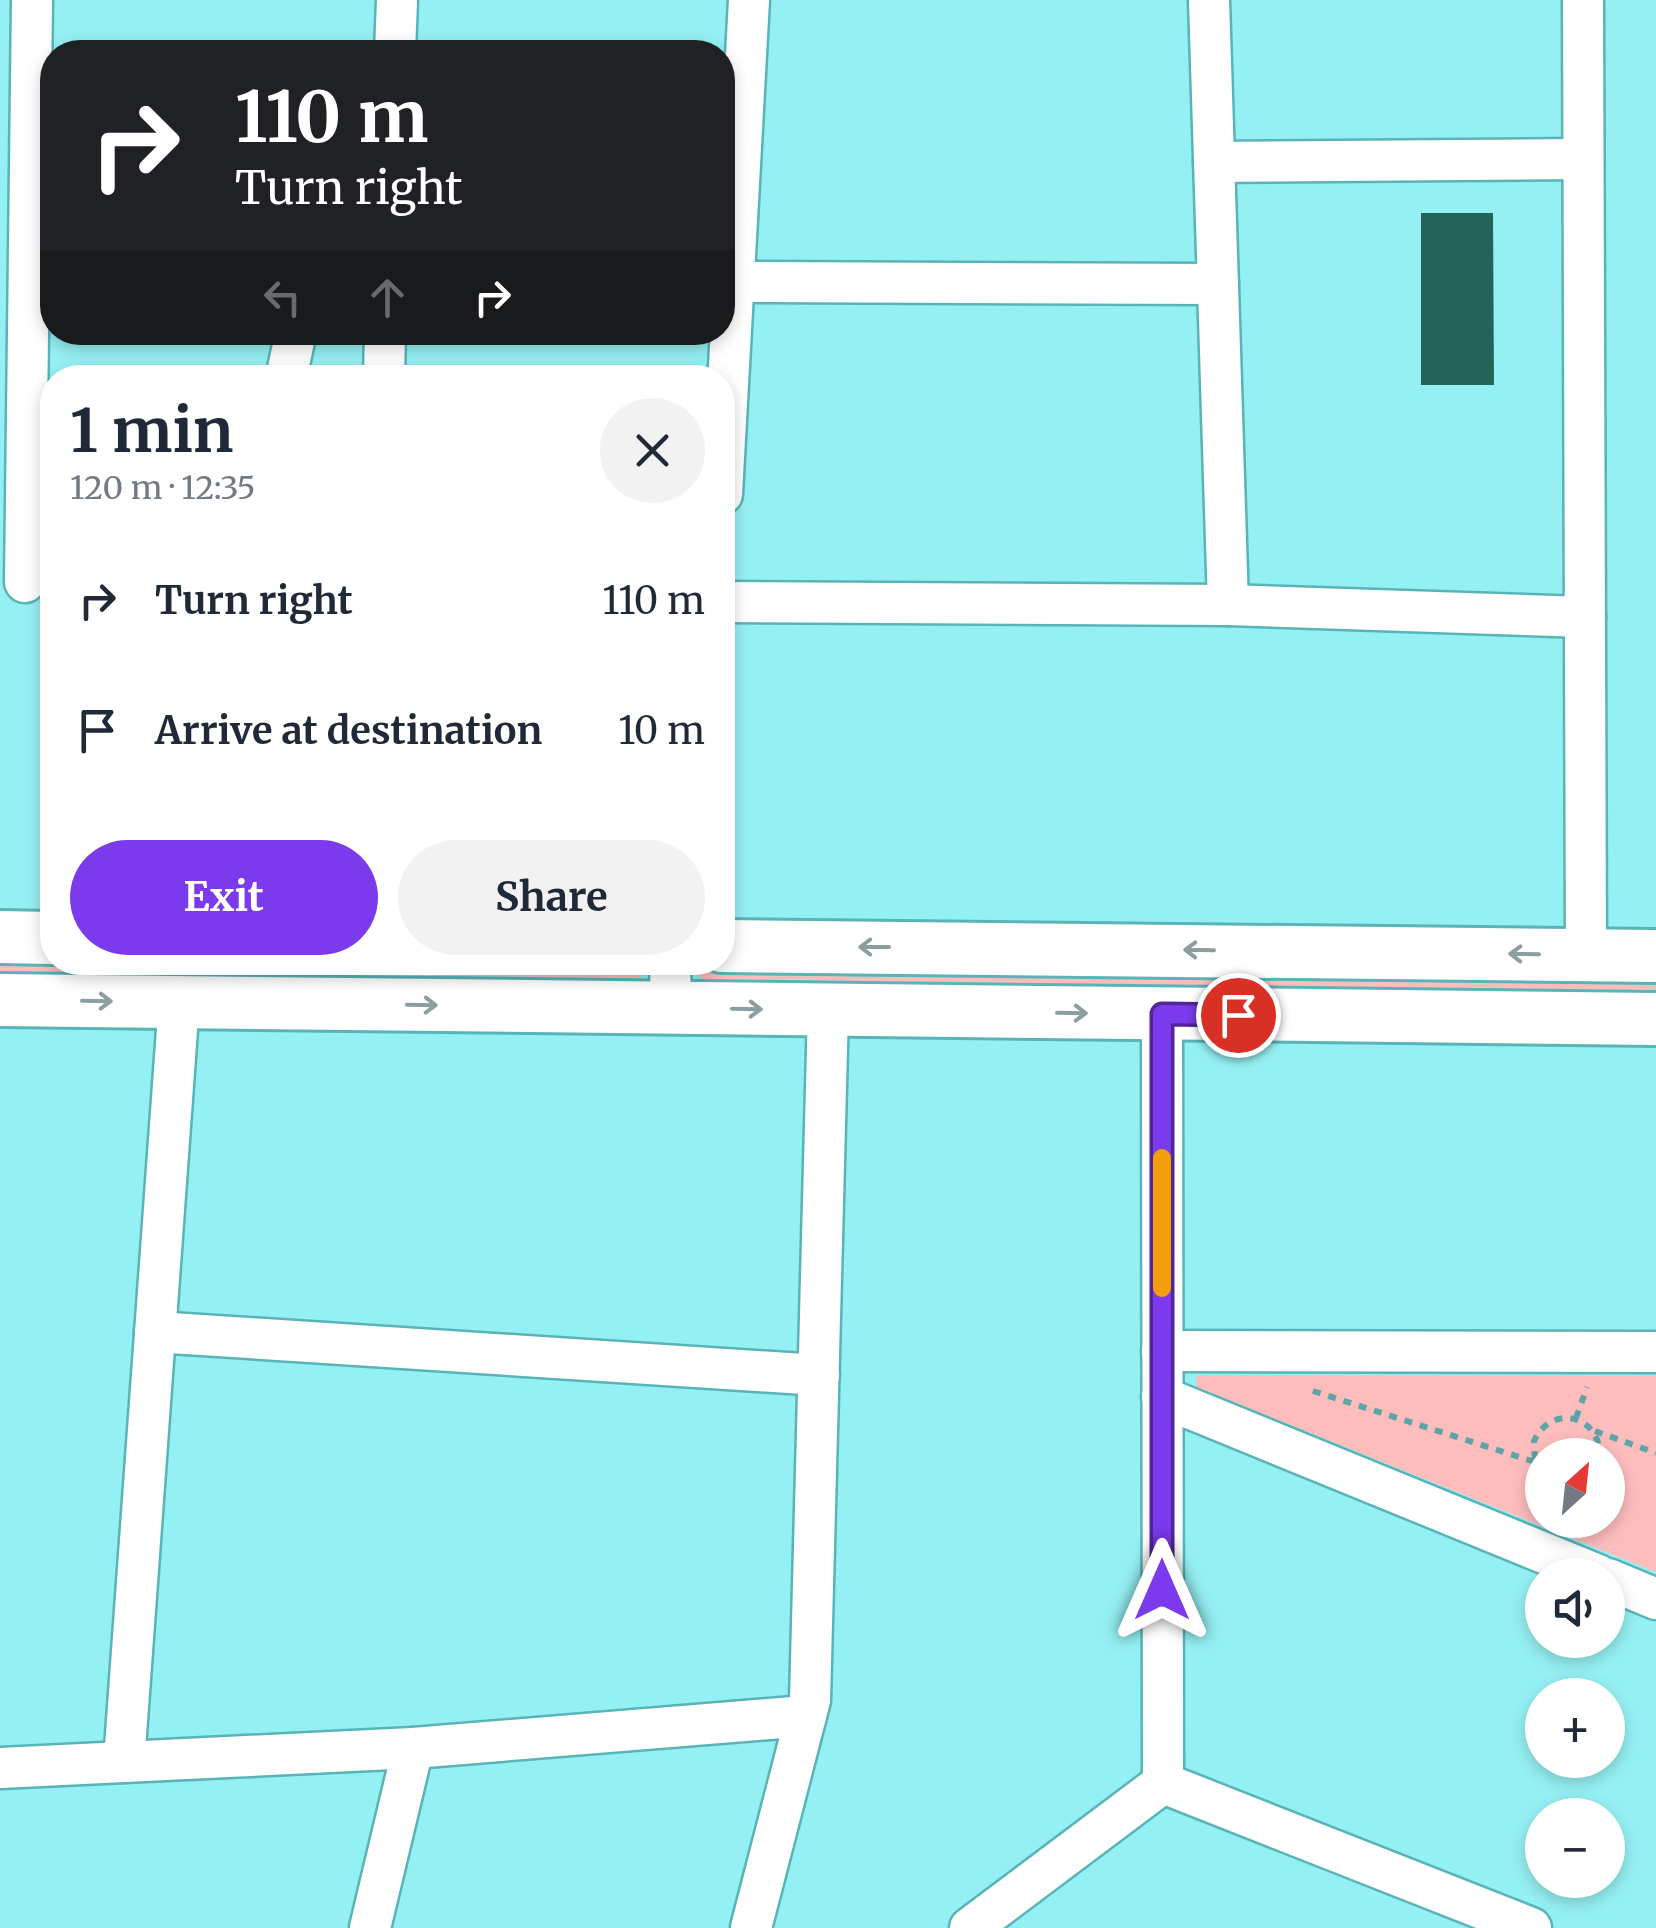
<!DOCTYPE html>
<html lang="en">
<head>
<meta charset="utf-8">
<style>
	:root { --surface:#fff; --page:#f2f2f3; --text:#1f2937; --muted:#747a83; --accent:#7c3aed }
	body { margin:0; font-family:Merriweather,serif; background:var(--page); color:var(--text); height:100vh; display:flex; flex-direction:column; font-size:38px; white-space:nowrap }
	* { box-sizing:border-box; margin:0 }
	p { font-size:32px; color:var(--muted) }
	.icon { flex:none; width:55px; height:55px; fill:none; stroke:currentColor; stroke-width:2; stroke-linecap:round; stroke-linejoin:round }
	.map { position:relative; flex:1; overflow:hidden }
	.panel { position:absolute; left:40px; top:365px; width:695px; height:610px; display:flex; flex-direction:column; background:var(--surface); border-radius:40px; box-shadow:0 5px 15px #0003 }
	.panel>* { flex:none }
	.banner { position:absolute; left:40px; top:40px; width:695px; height:305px; border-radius:40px; box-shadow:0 5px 15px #0003; background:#202124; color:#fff; overflow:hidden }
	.needle { width:65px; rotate:27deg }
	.buttons { position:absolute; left:1525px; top:1438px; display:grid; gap:20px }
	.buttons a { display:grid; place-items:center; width:100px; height:100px; border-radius:50%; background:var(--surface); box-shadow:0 5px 15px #0003; font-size:50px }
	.pin { position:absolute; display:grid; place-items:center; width:85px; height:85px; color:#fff; margin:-42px; border:5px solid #fff; border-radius:50%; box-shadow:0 2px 10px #0007 }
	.me { position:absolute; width:110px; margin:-55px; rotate:0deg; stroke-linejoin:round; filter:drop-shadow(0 0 8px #0008) }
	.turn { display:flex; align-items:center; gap:35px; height:210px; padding:0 30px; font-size:45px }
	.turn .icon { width:130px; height:130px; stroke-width:2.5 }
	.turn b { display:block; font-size:70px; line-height:85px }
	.lanes { display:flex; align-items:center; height:95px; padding:0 30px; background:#0003; justify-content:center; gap:50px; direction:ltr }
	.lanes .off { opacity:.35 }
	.round { display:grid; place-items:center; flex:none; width:105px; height:105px; border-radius:52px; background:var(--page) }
	.headline { display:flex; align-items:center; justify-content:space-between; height:170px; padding:0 30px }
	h1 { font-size:60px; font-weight:700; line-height:75px }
	.button { display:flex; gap:20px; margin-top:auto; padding:20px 30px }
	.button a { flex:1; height:115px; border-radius:60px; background:var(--accent); color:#fff; font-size:40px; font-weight:700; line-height:115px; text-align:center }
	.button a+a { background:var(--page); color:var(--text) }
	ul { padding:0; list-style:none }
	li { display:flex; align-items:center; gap:30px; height:130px; padding:0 30px }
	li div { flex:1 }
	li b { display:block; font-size:38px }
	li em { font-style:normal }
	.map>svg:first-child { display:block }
	.green { fill:#fdbdbd; fill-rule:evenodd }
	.building { fill:#226457 }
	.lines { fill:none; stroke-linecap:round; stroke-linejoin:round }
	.minor-casing { stroke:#59b4b7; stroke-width:45 }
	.major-casing { stroke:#59b4b7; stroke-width:58 }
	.path { stroke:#5da4a7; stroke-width:6; stroke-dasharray:8 8; stroke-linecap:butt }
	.minor { stroke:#fff; stroke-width:40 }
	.major { stroke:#fff; stroke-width:52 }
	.oneway { stroke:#8c9e9e }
	.route-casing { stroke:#51269a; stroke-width:25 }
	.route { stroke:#7c3aed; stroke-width:18 }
	.slow { stroke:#f59e0b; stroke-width:18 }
</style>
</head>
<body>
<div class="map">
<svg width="1656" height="1928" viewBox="0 0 1656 1928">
	<rect width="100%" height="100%" fill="#95f0f3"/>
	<g class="green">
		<path d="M 0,954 L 52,962 L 641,962 L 649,969 L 639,978 L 0,971 Z"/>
		<path d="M 718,962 L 1656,974 L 1656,992 L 703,979 L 694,972 L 700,963 Z"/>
		<path d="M 1197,1375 L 1656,1376 L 1656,1572 L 1196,1387 ZM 1542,1455 L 1608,1455 L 1608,1520 L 1542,1520 Z"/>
	</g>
	<path class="building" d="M 1421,213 L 1493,213 L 1494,385 L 1421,385 Z"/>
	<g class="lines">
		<defs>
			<g id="minor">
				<path d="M 1209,0 L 1228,605"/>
				<path d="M 1583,0 L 1586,955"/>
				<path d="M 395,52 L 397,0"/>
				<path d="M 1214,162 L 1583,159"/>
				<path d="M 734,282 L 1218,284"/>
				<path d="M 286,378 L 296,332"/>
				<path d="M 384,378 L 385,332"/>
				<path d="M 722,494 L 749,0"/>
				<path d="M 25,582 L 32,0"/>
				<path d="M 722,602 L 1228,605 L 1585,617"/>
				<path d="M 670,962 L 671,1008"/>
				<path d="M 1162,1014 L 1163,1783"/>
				<path d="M 155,1332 L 819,1375"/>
				<path d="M 1162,1351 L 1656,1352"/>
				<path d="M 1162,1397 L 1598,1575"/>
				<path d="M 1608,1579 L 1656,1599"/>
				<path d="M 124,1762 L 179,1002"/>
				<path d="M 0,1768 L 413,1748 L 806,1716"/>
				<path d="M 370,1928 L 413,1748"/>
				<path d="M 751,1928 L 810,1700 L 828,1010"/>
				<path d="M 970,1928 L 1163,1783 L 1531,1928"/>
			</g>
			<g id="major">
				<path d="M 0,937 L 52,938"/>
				<path d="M 722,946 L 1656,956"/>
				<path d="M 0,1000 L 1656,1019"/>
			</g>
		</defs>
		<use href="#minor" class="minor-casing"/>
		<use href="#major" class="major-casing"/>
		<g class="path">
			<path d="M 1313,1391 L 1535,1462"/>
			<path d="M 1576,1418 L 1587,1387"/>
			<path d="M 1595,1431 L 1656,1453"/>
			<path d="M 1542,1473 L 1535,1462 L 1534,1441 C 1551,1404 1599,1414 1600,1455"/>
		</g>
		<use href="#minor" class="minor"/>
		<use href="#major" class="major"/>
	</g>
	<defs><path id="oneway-shaft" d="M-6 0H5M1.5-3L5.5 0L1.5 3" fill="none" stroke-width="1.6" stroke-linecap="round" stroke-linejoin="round" transform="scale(2.5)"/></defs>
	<g class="oneway">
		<use href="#oneway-shaft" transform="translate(874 947) rotate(-180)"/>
		<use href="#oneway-shaft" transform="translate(1199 950) rotate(-179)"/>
		<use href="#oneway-shaft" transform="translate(1524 954) rotate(-179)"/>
		<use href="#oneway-shaft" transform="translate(97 1001) rotate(1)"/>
		<use href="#oneway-shaft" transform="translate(422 1005) rotate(1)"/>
		<use href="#oneway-shaft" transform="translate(747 1009) rotate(1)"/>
		<use href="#oneway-shaft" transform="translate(1072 1013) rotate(1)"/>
	</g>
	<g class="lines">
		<defs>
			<path id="route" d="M 1162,1590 L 1162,1014 L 1238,1015"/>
		</defs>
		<use href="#route" class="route-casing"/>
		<use href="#route" class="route"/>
		<path class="slow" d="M 1162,1158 L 1162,1288"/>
	</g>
</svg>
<div class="buttons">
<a><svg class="needle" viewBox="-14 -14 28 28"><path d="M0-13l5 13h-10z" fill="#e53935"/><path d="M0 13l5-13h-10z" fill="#747a83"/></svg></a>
<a><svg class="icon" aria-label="sound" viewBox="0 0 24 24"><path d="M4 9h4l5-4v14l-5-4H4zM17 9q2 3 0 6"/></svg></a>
<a>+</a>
<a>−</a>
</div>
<div class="pin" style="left:1238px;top:1015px;background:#d93025"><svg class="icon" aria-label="arrive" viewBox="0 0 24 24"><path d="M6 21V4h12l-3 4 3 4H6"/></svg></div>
<svg class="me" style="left:1162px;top:1590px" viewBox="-20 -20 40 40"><path d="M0-17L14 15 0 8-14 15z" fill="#7c3aed" stroke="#fff" stroke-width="4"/></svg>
<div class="banner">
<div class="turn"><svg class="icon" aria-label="right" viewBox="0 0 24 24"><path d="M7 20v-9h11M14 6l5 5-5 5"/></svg><div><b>110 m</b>Turn right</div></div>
<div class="lanes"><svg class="icon off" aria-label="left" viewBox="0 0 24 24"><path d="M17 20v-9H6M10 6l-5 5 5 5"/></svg><svg class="icon off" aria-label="ahead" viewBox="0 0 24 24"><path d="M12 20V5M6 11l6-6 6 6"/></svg><svg class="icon" aria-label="right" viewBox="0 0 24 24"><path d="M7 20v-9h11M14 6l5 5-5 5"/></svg></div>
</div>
<section class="panel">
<div class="headline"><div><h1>1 min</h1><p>120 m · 12:35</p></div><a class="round"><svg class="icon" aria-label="close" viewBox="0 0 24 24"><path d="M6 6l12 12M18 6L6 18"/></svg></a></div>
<ul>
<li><svg class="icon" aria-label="right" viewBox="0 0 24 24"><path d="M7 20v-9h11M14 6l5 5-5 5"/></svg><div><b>Turn right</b></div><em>110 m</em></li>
<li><svg class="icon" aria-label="arrive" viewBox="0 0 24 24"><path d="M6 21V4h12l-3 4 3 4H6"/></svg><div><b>Arrive at destination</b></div><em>10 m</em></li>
</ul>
<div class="button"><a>Exit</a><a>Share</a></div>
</section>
</div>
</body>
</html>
